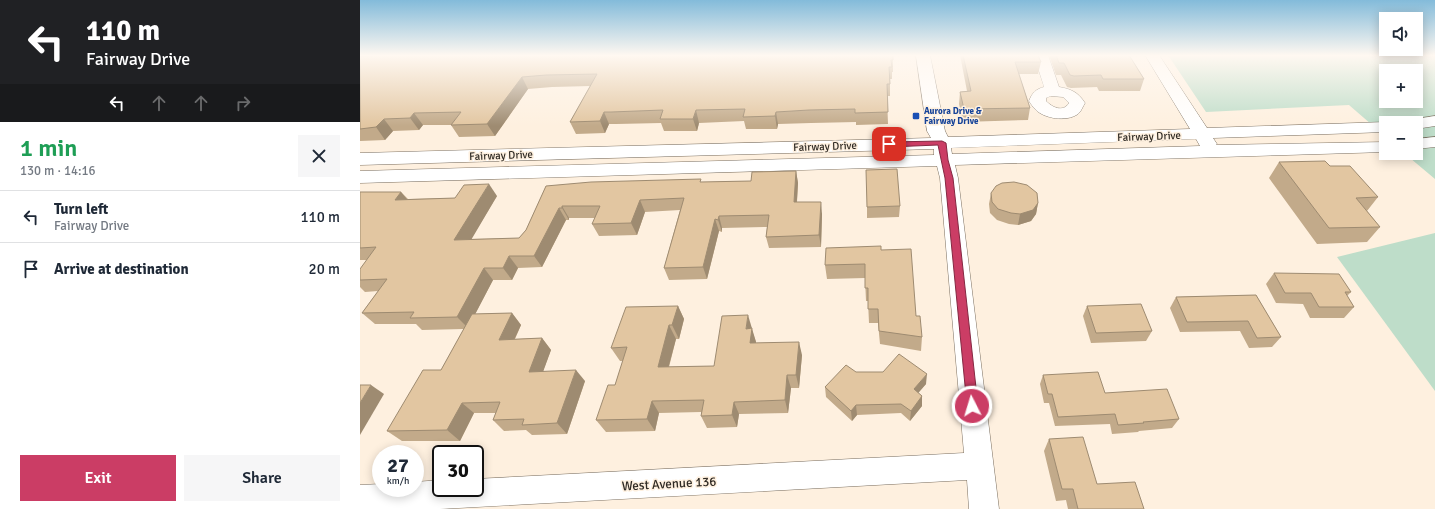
<!DOCTYPE html>
<html lang="en">
<head>
<meta charset="utf-8">
<style>
	:root { --surface:#fff; --page:#f6f6f7; --text:#1f2937; --muted:#747a83; --line:#e0e1e3; --accent:#cb3d65 }
	body { margin:0; font-family:Signika,sans-serif; background:var(--page); color:var(--text); height:100vh; display:flex; flex-direction:column; font-size:15px; white-space:nowrap }
	* { box-sizing:border-box; margin:0 }
	p { font-size:13px; color:var(--muted) }
	.icon { flex:none; width:22px; height:22px; fill:none; stroke:currentColor; stroke-width:2; stroke-linecap:round; stroke-linejoin:round }
	.map { position:relative; flex:1; overflow:hidden }
	.sheet { display:flex; flex-direction:column; background:var(--surface); width:360px }
	.sheet>* { flex:none }
	.guide { background:#202124; color:#fff; overflow:hidden }
	.fabs { position:absolute; left:1019px; top:12px; display:grid; gap:8px }
	.fabs a { display:grid; place-items:center; width:44px; height:44px; border-radius:0px; background:var(--surface); box-shadow:0 2px 10px #0003; font-size:20px }
	.speed { position:absolute; left:12px; top:445px; display:flex; gap:8px; font-size:20px; font-weight:700; text-align:center }
	.speed>* { display:grid; place-content:center; width:52px; height:52px; border-radius:50%; background:var(--surface); box-shadow:0 2px 10px #0003; line-height:1 }
	.speed small { font-size:10px; font-weight:400 }
	.speed .limit { border:2px solid #111; border-radius:6px; background:#fff; color:#111 }
	.pin { position:absolute; display:grid; place-items:center; width:34px; height:34px; color:#fff; margin:-17px; border-radius:8px; box-shadow:0 2px 6px #0006 }
	.me { position:absolute; width:44px; margin:-22px; rotate:355deg; stroke-linejoin:round; filter:drop-shadow(0 0 3px #0008) }
	.turn { display:flex; align-items:center; gap:14px; height:84px; padding:0 20px; font-size:18px }
	.turn .icon { width:52px; height:52px; stroke-width:2.5 }
	.turn b { display:block; font-size:28px; line-height:34px }
	.lanes { display:flex; align-items:center; height:38px; padding:0 20px; background:#0003; justify-content:center; gap:20px; direction:ltr }
	.lanes .off { opacity:.35 }
	.round { display:grid; place-items:center; flex:none; width:42px; height:42px; border-radius:0px; background:var(--page) }
	.overview { display:flex; align-items:center; justify-content:space-between; height:68px; padding:0 20px }
	h1 { font-size:24px; font-weight:600; line-height:30px; color:#1e9e55 }
	.cta { display:flex; gap:8px; margin-top:auto; padding:8px 20px }
	.cta a { flex:1; height:46px; border-radius:0px; background:var(--accent); color:#fff; font-size:16px; font-weight:600; line-height:46px; text-align:center }
	.cta a+a { background:var(--page); color:var(--text) }
	ul { padding:0; list-style:none }
	li { display:flex; align-items:center; gap:12px; height:52px; padding:0 20px; border-top:1px solid var(--line) }
	li div { flex:1 }
	li b { display:block; font-size:15px }
	li em { font-style:normal }
	main { display:flex; flex:1; min-height:0 }
	.map>svg:first-child { display:block }
	.green { fill:#beddc9; fill-rule:evenodd }
	.lines { fill:none; stroke-linecap:round; stroke-linejoin:round }
	.minor-casing { stroke:#7b6f60; stroke-width:1 }
	.minor { fill:#fff; fill-rule:evenodd }
	.wall { fill:#c2aa8a }
	.shaded-wall { fill:#9e8b71 }
	.building { fill:#e2c6a1; stroke:#9e8b71 }
	.route { fill:#cb3d65; stroke:#842842 }
	.transit-dot { fill:#1a4fb4; stroke:#fef0df; stroke-width:1.5 }
	.labels { text-anchor:middle; stroke-width:3; stroke-linejoin:round; paint-order:stroke }
	.far-transit-label { font-size:9px; font-weight:bold; fill:#164399; stroke:#fef0df; text-anchor:start }
	.street-label { font-size:11px; fill:#2f2a24; stroke:#fef0df }
	.near-street-label { font-size:13px; fill:#2f2a24; stroke:#fef0df }
</style>
</head>
<body>
<main>
<section class="sheet">
<div class="guide">
<div class="turn"><svg class="icon" aria-label="left" viewBox="0 0 24 24"><path d="M17 20v-9H6M10 6l-5 5 5 5"/></svg><div><b>110 m</b>Fairway Drive</div></div>
<div class="lanes"><svg class="icon" aria-label="left" viewBox="0 0 24 24"><path d="M17 20v-9H6M10 6l-5 5 5 5"/></svg><svg class="icon off" aria-label="ahead" viewBox="0 0 24 24"><path d="M12 20V5M6 11l6-6 6 6"/></svg><svg class="icon off" aria-label="ahead" viewBox="0 0 24 24"><path d="M12 20V5M6 11l6-6 6 6"/></svg><svg class="icon off" aria-label="right" viewBox="0 0 24 24"><path d="M7 20v-9h11M14 6l5 5-5 5"/></svg></div>
</div>
<div class="overview"><div><h1>1 min</h1><p>130 m · 14:16</p></div><a class="round"><svg class="icon" aria-label="close" viewBox="0 0 24 24"><path d="M6 6l12 12M18 6L6 18"/></svg></a></div>
<ul>
<li><svg class="icon" aria-label="left" viewBox="0 0 24 24"><path d="M17 20v-9H6M10 6l-5 5 5 5"/></svg><div><b>Turn left</b><p>Fairway Drive</p></div><em>110 m</em></li>
<li><svg class="icon" aria-label="arrive" viewBox="0 0 24 24"><path d="M6 21V4h12l-3 4 3 4H6"/></svg><div><b>Arrive at destination</b></div><em>20 m</em></li>
</ul>
<div class="cta"><a>Exit</a><a>Share</a></div>
</section>
<div class="map">
<svg width="1075" height="509" viewBox="0 0 1075 509">
	<rect width="100%" height="100%" fill="#fef0df"/>
	<g class="green">
		<path d="M 808,55 L 1075,55 L 1075,179 L 1044,153 L 1056,153 L 1056,123 L 1026,123 L 1026,137 L 989,105 L 846,112 ZM 1026,71 L 1056,71 L 1056,101 L 1026,101 Z"/>
		<path d="M 1075,233 L 1075,391 L 977,257 Z"/>
	</g>
	<g class="lines">
		<defs>
			<g id="minor">
				<path d="M 556,55 L 570,55 L 585,131 L 588,137 L 830,129 L 785,55 L 799,55 L 847,128 L 1026,122 L 1030,123 L 1026,123 L 1026,132 L 853,138 L 857,144 L 856,145 L 1026,142 L 1026,152 L 595,165 L 598,178 L 639,509 L 609,509 L 607,480 L 80,509 L 0,509 L 0,485 L 21,484 L 21,488 L 55,488 L 55,482 L 81,480 L 81,488 L 115,488 L 115,479 L 604,453 L 580,178 L 577,166 L 0,183 L 0,171 L 574,155 L 574,149 L 0,165 L 0,153 L 571,138 L 567,131 ZM 836,139 L 840,146 L 592,154 L 591,148 Z"/>
				<path d="M 674,55 L 688,55 L 699,87 C 711,89 718,92 725,103 C 723,106 721,112 718,114 C 707,122 684,119 675,109 C 673,107 671,104 669,101 C 672,93 676,89 684,87 ZM 691,96 L 703,97 L 709,103 C 703,113 692,107 686,101 L 686,98 Z"/>
				<path d="M 1075,116 L 1075,126 L 1056,129 L 1056,123 L 1048,123 L 1050,120 Z"/>
				<path d="M 1075,137 L 1075,147 L 1056,149 L 1056,139 Z"/>
			</g>
		</defs>
		<use href="#minor" class="minor-casing"/>
		<use href="#minor" class="minor"/>
	</g>
	<g class="wall">
		<path d="M 600,55 L 678,55 L 681,62 L 678,74 L 659,74 L 670,108 L 668,120 L 603,122 L 599,104 L 600,92 L 607,91 Z"/>
		<path d="M 689,55 L 769,55 L 784,79 L 780,91 L 739,91 L 737,87 L 711,88 L 707,87 L 701,75 L 696,75 Z"/>
		<path d="M 0,56 L 533,60 L 533,72 L 532,72 L 532,79 L 530,79 L 530,96 L 527,96 L 528,124 L 496,125 L 496,122 L 451,123 L 418,124 L 417,129 L 386,129 L 384,121 L 339,123 L 337,131 L 304,131 L 301,123 L 256,124 L 249,124 L 245,133 L 216,134 L 210,122 L 230,86 L 192,87 L 168,89 L 135,136 L 99,137 L 91,125 L 63,125 L 59,130 L 33,131 L 25,140 L 0,141 Z"/>
		<path d="M 919,162 L 970,166 L 1018,197 L 1007,211 L 1020,227 L 1007,242 L 957,244 L 909,178 Z"/>
		<path d="M 436,171 L 438,183 L 437,202 L 462,214 L 461,247 L 409,248 L 406,237 L 407,227 L 362,228 L 362,232 L 359,231 L 347,279 L 309,280 L 304,268 L 320,210 L 285,212 L 277,235 L 239,236 L 232,224 L 235,218 L 209,218 L 209,220 L 206,220 L 182,267 L 158,268 L 152,280 L 133,280 L 115,314 L 152,313 L 161,325 L 155,339 L 182,338 L 191,350 L 183,371 L 225,381 L 207,434 L 172,435 L 166,430 L 144,431 L 133,420 L 136,413 L 114,413 L 100,441 L 42,441 L 27,431 L 81,370 L 104,329 L 62,330 L 56,324 L 15,324 L 2,313 L 18,291 L 5,292 L 0,287 L 0,269 L 7,260 L 0,260 L 0,192 L 41,192 L 48,199 L 95,198 L 137,196 L 111,239 L 159,238 L 166,230 L 186,186 L 391,181 Z"/>
		<path d="M 631,193 L 678,203 L 676,214 L 671,221 L 658,225 L 649,224 L 637,220 L 630,213 L 629,204 Z"/>
		<path d="M 540,206 L 539,217 L 507,218 L 507,207 Z"/>
		<path d="M 521,250 L 556,316 L 562,337 L 561,351 L 520,344 L 518,323 L 509,323 L 508,301 L 506,301 L 505,278 L 467,279 L 465,265 Z"/>
		<path d="M 914,273 L 991,292 L 987,296 L 994,307 L 984,318 L 950,318 L 943,304 L 916,303 L 906,284 Z"/>
		<path d="M 896,295 L 921,337 L 912,347 L 889,348 L 880,331 L 820,332 L 810,308 L 816,297 Z"/>
		<path d="M 318,306 L 324,319 L 319,339 L 316,339 L 309,367 L 354,366 L 392,328 L 392,330 L 396,342 L 396,343 L 442,355 L 439,388 L 431,388 L 428,413 L 379,414 L 377,427 L 347,428 L 341,416 L 341,412 L 299,413 L 295,431 L 246,432 L 236,420 L 255,385 L 263,361 L 260,361 L 251,348 Z"/>
		<path d="M 727,306 L 792,331 L 786,341 L 731,343 L 723,316 Z"/>
		<path d="M 496,372 L 566,384 L 558,393 L 562,396 L 562,406 L 550,421 L 541,413 L 497,415 L 492,421 L 466,397 L 465,387 Z"/>
		<path d="M 683,375 L 745,393 L 819,419 L 812,428 L 779,431 L 778,432 L 752,434 L 750,424 L 695,426 L 689,403 L 684,403 L 680,384 Z"/>
		<path d="M 689,439 L 737,484 L 784,509 L 708,509 L 706,500 L 696,501 L 684,451 Z"/>
	</g>
	<g class="shaded-wall">
		<path d="M 162,77 L 168,89 L 135,136 L 127,124 Z"/>
		<path d="M 336,110 L 339,123 L 337,131 L 333,119 Z"/>
		<path d="M 244,112 L 249,124 L 245,133 L 240,121 Z"/>
		<path d="M 416,112 L 418,124 L 417,129 L 415,116 Z"/>
		<path d="M 54,113 L 63,125 L 59,130 L 50,118 Z"/>
		<path d="M 24,119 L 33,131 L 25,140 L 16,127 Z"/>
		<path d="M 436,171 L 438,183 L 436,214 L 434,202 Z"/>
		<path d="M 129,184 L 137,196 L 104,252 L 94,240 Z"/>
		<path d="M 41,192 L 51,204 L 35,200 Z"/>
		<path d="M 280,200 L 285,212 L 277,235 L 271,223 Z"/>
		<path d="M 461,202 L 462,214 L 461,247 L 459,235 Z"/>
		<path d="M 678,203 L 676,214 L 671,221 L 658,225 L 660,214 Z"/>
		<path d="M 202,206 L 209,218 L 209,220 L 202,208 Z"/>
		<path d="M 199,208 L 206,220 L 182,267 L 174,256 Z"/>
		<path d="M 359,216 L 362,228 L 362,232 L 358,220 Z"/>
		<path d="M 355,219 L 359,231 L 347,279 L 343,267 Z"/>
		<path d="M 149,256 L 158,268 L 152,280 L 143,268 Z"/>
		<path d="M 124,268 L 133,280 L 108,328 L 97,317 Z"/>
		<path d="M 318,306 L 324,319 L 319,339 L 312,325 Z"/>
		<path d="M 152,313 L 161,325 L 149,351 L 139,340 Z"/>
		<path d="M 388,315 L 396,342 L 394,357 L 386,329 Z"/>
		<path d="M 309,325 L 316,339 L 305,380 L 298,367 Z"/>
		<path d="M 182,338 L 191,350 L 179,383 L 169,372 Z"/>
		<path d="M 439,342 L 442,355 L 439,388 L 436,375 Z"/>
		<path d="M 216,370 L 225,381 L 207,434 L 197,423 Z"/>
		<path d="M 567,374 L 566,384 L 553,399 L 554,389 Z"/>
		<path d="M 427,375 L 431,388 L 428,413 L 425,400 Z"/>
		<path d="M 11,385 L 24,394 L 0,435 L 0,403 Z"/>
		<path d="M 562,396 L 562,406 L 550,421 L 551,411 Z"/>
		<path d="M 292,401 L 299,413 L 295,431 L 287,419 Z"/>
		<path d="M 374,402 L 379,414 L 377,427 L 372,415 Z"/>
		<path d="M 102,403 L 114,413 L 100,441 L 87,430 Z"/>
		<path d="M 496,405 L 497,415 L 492,421 L 491,411 Z"/>
	</g>
	<g class="building">
		<path d="M 30,55 L 533,55 L 533,60 L 531,60 L 532,67 L 529,67 L 530,84 L 527,84 L 528,112 L 495,113 L 495,109 L 449,110 L 416,112 L 415,116 L 383,117 L 385,109 L 336,110 L 333,119 L 300,119 L 303,110 L 251,112 L 244,112 L 240,121 L 210,122 L 237,74 L 186,75 L 162,77 L 127,124 L 91,125 L 101,112 L 54,113 L 50,118 L 24,119 L 16,127 L 0,129 L 0,56 Z"/>
		<path d="M 603,55 L 678,55 L 681,62 L 655,62 L 670,108 L 604,109 L 600,92 L 611,91 Z"/>
		<path d="M 696,55 L 769,55 L 784,79 L 743,79 L 741,75 L 714,76 L 710,75 L 704,63 L 699,63 Z"/>
		<path d="M 965,161 L 970,166 L 990,166 L 1018,197 L 996,198 L 1020,227 L 969,228 L 919,162 Z"/>
		<path d="M 537,169 L 540,206 L 507,207 L 506,170 Z"/>
		<path d="M 436,171 L 434,202 L 461,202 L 459,235 L 406,237 L 409,215 L 359,216 L 358,220 L 355,219 L 343,267 L 304,268 L 324,198 L 280,200 L 271,223 L 232,224 L 240,206 L 202,206 L 202,208 L 199,208 L 174,256 L 149,256 L 143,268 L 124,268 L 97,317 L 50,318 L 54,312 L 2,313 L 27,279 L 0,280 L 0,269 L 16,247 L 0,248 L 0,192 L 41,192 L 35,200 L 95,198 L 104,185 L 129,184 L 94,240 L 159,238 L 166,230 L 186,186 L 231,182 L 341,179 L 340,182 L 391,181 L 392,172 Z"/>
		<path d="M 654,182 L 667,185 L 677,193 L 678,203 L 673,210 L 660,214 L 651,213 L 638,209 L 632,202 L 631,193 L 636,186 L 642,183 Z"/>
		<path d="M 521,246 L 521,250 L 551,249 L 556,316 L 560,316 L 562,337 L 519,331 L 518,309 L 508,309 L 508,288 L 505,288 L 505,264 L 465,265 L 466,248 Z"/>
		<path d="M 914,273 L 979,274 L 991,292 L 985,292 L 994,307 L 959,307 L 951,293 L 925,293 Z"/>
		<path d="M 896,295 L 921,337 L 897,338 L 888,321 L 827,322 L 816,297 Z"/>
		<path d="M 781,304 L 792,331 L 736,333 L 727,306 Z"/>
		<path d="M 318,306 L 312,325 L 309,325 L 298,367 L 354,366 L 362,316 L 388,315 L 386,329 L 392,328 L 390,343 L 439,342 L 436,375 L 427,375 L 425,400 L 374,402 L 372,415 L 341,416 L 344,400 L 292,401 L 287,419 L 236,420 L 248,385 L 255,385 L 267,347 L 251,348 L 266,307 Z"/>
		<path d="M 152,313 L 139,340 L 182,338 L 169,372 L 216,370 L 197,423 L 162,425 L 164,419 L 133,420 L 140,402 L 102,403 L 87,430 L 27,431 L 63,370 L 81,370 L 112,314 Z"/>
		<path d="M 539,354 L 567,374 L 554,389 L 562,396 L 551,411 L 541,404 L 496,405 L 491,411 L 465,387 L 486,365 L 496,372 L 523,372 Z"/>
		<path d="M 738,372 L 745,393 L 807,389 L 819,419 L 783,422 L 784,423 L 758,425 L 755,414 L 698,417 L 692,394 L 688,394 L 683,375 Z"/>
		<path d="M 0,385 L 11,385 L 0,403 Z"/>
		<path d="M 723,437 L 737,484 L 775,482 L 784,509 L 718,509 L 713,489 L 702,489 L 689,439 Z"/>
	</g>
	<linearGradient id="sky" x2="0" y2="1"><stop stop-color="#83bbda"/><stop offset="0.44" stop-color="#fff8f1"/><stop offset="1" stop-color="#fff8f1" stop-opacity="0"/></linearGradient>
	<rect width="1075" height="126" fill="url(#sky)"/>
	<path class="route" d="M 582,141 L 586,143 L 588,160 L 593,178 L 618,406 L 616,409 L 612,411 L 608,409 L 607,406 L 585,178 L 578,145 L 529,147 L 525,144 L 529,142 Z"/>
	<rect class="transit-dot" x="552" y="112" width="8" height="8" rx="2"/>
	<g class="labels">
		<g class="far-transit-label">
			<text x="564" y="114">Aurora Drive &amp;<tspan x="564" dy="10">Fairway Drive</tspan></text>
		</g>
		<g class="street-label">
			<text transform="translate(789 136) rotate(-2)" y="4">Fairway Drive</text>
			<text transform="translate(465 146) rotate(-2)" y="4">Fairway Drive</text>
			<text transform="translate(141 155) rotate(-2)" y="4">Fairway Drive</text>
		</g>
		<g class="near-street-label">
			<text transform="translate(309 483) rotate(-3)" y="5">West Avenue 136</text>
		</g>
	</g>
</svg>
<div class="fabs">
<a><svg class="icon" aria-label="sound" viewBox="0 0 24 24"><path d="M4 9h4l5-4v14l-5-4H4zM17 9q2 3 0 6"/></svg></a>
<a>+</a>
<a>−</a>
</div>
<div class="speed"><div>27<small>km/h</small></div><div class="limit">30</div></div>
<div class="pin" style="left:529px;top:144px;background:#d93025"><svg class="icon" aria-label="arrive" viewBox="0 0 24 24"><path d="M6 21V4h12l-3 4 3 4H6"/></svg></div>
<svg class="me" style="left:612px;top:406px" viewBox="-20 -20 40 40"><circle r="17" fill="#cb3d65" stroke="#fff" stroke-width="3"/><path d="M0-11L8 9 0 5-8 9z" fill="#fff"/></svg>
</div>
</main>
</body>
</html>
